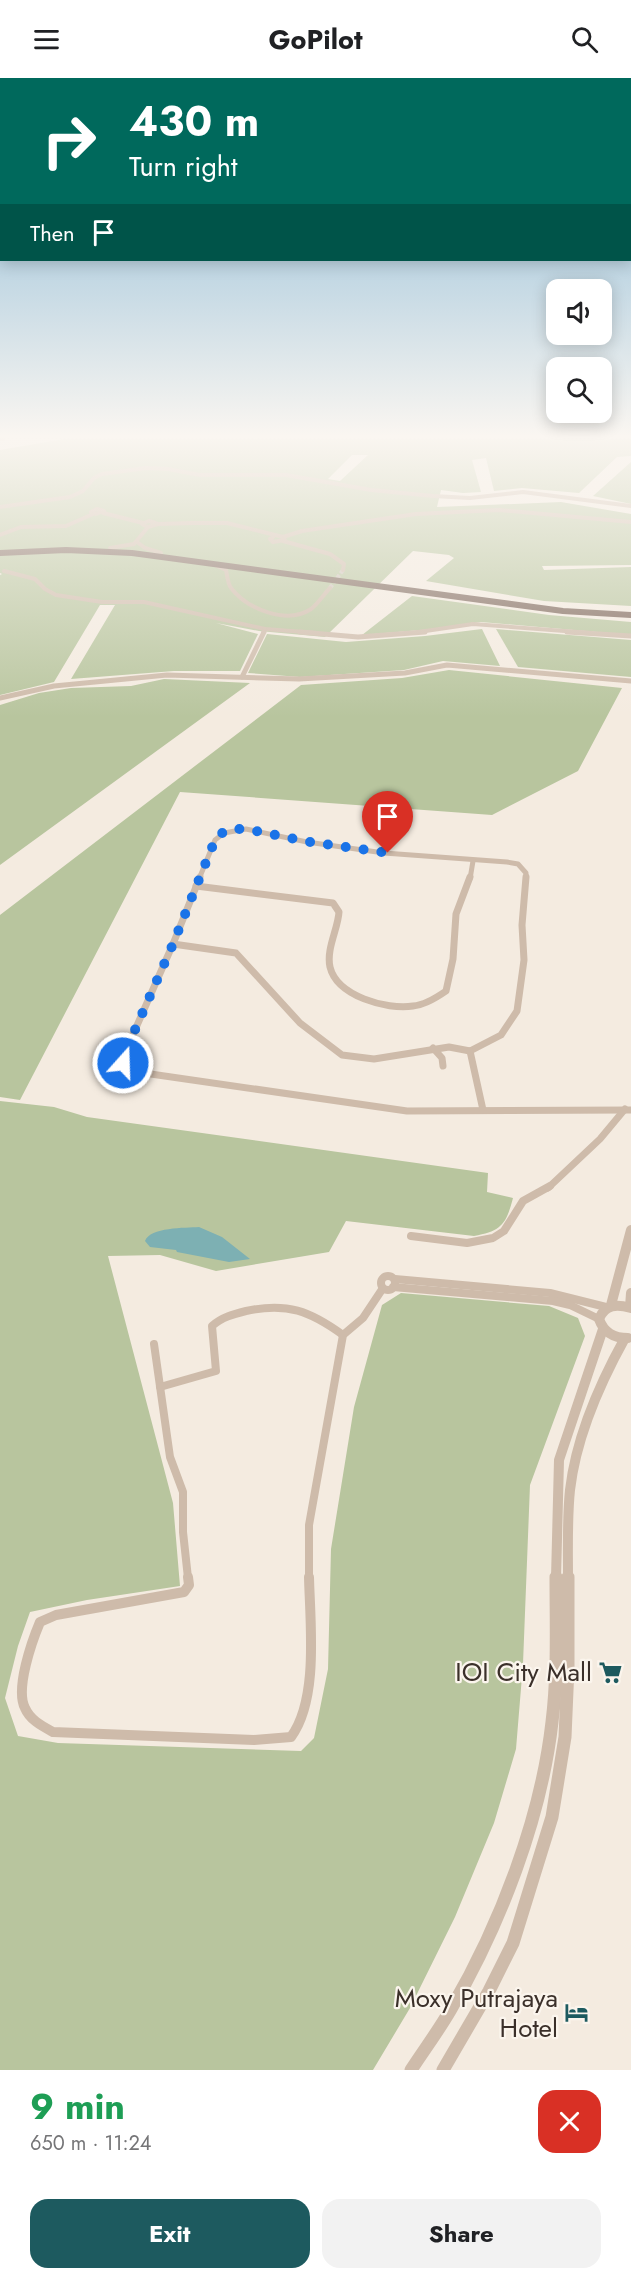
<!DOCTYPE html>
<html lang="en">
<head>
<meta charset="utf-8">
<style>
	:root { --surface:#fff; --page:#f2f2f2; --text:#202124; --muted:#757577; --accent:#1d5a5f }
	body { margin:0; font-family:Jost,sans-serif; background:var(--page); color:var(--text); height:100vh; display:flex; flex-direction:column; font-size:22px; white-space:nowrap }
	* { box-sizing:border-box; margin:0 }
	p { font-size:20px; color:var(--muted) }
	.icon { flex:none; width:33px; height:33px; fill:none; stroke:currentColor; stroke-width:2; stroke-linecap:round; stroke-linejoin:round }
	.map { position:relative; height:1992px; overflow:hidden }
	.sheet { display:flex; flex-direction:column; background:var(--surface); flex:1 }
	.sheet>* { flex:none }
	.guide { position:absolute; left:0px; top:0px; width:632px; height:183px; box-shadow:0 3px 15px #0003; background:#00695c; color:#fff; overflow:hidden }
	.controls { position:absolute; left:546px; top:201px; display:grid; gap:12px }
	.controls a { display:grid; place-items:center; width:66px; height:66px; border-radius:12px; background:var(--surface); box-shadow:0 3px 15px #0003; font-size:30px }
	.pin { position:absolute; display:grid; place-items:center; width:51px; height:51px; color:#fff; margin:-62px -26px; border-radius:50% 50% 50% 0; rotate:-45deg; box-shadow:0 0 6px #0007 }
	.pin .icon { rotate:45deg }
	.me { position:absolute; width:66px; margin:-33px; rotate:20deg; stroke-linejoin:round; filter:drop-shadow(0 0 4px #0008) }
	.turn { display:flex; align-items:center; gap:21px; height:126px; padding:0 30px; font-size:27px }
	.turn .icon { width:78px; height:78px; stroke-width:2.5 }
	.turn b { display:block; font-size:42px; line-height:51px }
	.then { display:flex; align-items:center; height:57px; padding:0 30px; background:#0003; gap:12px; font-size:22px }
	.round { display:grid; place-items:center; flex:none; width:63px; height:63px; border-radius:18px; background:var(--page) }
	.head { display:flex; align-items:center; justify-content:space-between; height:102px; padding:0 30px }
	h1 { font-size:36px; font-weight:700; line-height:45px; color:#1e9e55 }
	.primary-button { display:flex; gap:12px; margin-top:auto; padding:12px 30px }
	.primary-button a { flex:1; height:69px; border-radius:18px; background:var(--accent); color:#fff; font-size:24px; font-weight:700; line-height:69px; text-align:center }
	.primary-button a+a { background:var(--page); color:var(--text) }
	header { display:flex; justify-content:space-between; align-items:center; height:78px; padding:0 30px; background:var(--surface); font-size:27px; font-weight:700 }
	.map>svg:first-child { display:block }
	.green { fill:#b8c59e; fill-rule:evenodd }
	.water { fill:#7db0b3 }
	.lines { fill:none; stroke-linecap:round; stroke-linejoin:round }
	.minor-tunnel { stroke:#cfc6bc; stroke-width:4; stroke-dasharray:4 2; stroke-linecap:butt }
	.minor-far4 { stroke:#cebbaa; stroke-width:4 }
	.minor-far3 { stroke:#cebbaa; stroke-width:5 }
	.minor-far2 { stroke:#cebbaa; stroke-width:7 }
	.minor-far1 { stroke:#cebbaa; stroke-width:8 }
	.minor { stroke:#cebbaa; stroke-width:10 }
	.tertiary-far1 { stroke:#cebbaa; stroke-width:10 }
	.tertiary { stroke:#cebbaa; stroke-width:13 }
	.primary { stroke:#7e675b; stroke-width:6 }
	.route { stroke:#1a73e8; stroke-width:10; stroke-dasharray:0 18 }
	.labels { text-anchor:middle; stroke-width:4.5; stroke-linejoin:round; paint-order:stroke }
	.near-poi-label { font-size:26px; fill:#3b302a; stroke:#fbf5ed; text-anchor:end }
</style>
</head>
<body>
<header><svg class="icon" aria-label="menu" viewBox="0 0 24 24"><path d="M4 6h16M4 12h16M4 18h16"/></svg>GoPilot<svg class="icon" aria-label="search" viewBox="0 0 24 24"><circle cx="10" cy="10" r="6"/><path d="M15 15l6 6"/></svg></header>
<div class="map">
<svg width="631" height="1992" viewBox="0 0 631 1992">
	<rect width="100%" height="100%" fill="#f4ebe0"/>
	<g class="green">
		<path d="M 64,361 L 631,361 L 631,378 L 617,379 L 579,415 L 522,410 L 494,413 L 486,380 L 472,382 L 481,414 L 463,415 L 441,412 L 437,429 L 561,424 L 631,436 L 631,487 L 542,488 L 544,492 L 631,489 L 631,528 L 544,523 L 426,503 L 454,480 L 449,477 L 413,473 L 325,559 L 259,553 L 216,545 L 258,556 L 240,593 L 174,593 L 71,601 L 115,527 L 100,527 L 54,604 L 0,617 L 0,497 L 2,496 L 0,495 L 0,372 ZM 352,377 L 368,377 L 340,403 L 328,401 Z"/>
		<path d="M 631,384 L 631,426 L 593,418 Z"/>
		<path d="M 412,518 L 549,537 L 631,544 L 631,557 L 481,544 L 433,551 L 362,557 Z"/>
		<path d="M 482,551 L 500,588 L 443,583 L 404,592 L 300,599 L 248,595 L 267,556 L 346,564 L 425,558 Z"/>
		<path d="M 496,551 L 631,562 L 631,599 L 518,589 Z"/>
		<path d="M 449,592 L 622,610 L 578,693 L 492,737 L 180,714 L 20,1022 L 0,1019 L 0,837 L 301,607 L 402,600 Z"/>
		<path d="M 164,601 L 250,605 L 0,787 L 0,627 L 39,615 L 71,610 L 131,608 Z"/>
		<path d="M 0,1023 L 54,1029 L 87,1039 L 488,1095 L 487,1114 L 513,1120 C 506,1147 501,1153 474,1158 L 346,1143 L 329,1174 L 216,1193 L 160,1177 L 108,1178 L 173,1425 L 180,1508 L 87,1522 L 30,1534 L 18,1568 L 5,1620 L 18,1658 L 58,1665 L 301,1673 L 314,1660 L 328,1591 L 331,1471 L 354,1329 L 382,1227 L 401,1215 L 549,1228 L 578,1240 L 585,1258 L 530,1407 L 523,1586 L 516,1671 L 494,1745 L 455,1839 L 410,1930 L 373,1992 L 0,1992 Z"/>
	</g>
	<path class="water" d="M 199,1149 L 222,1159 L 250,1181 L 229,1184 L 177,1174 L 176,1172 L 150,1169 L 145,1163 C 150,1149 185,1150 199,1149 Z"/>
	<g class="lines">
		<path class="minor-tunnel" d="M 330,510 L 343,492"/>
		<g class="minor-far4">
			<path d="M 0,361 L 3,361"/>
			<path d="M 0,429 L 70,419 L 83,413 L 94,400 L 102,396 L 146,390 L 168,391 L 200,397 L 286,397 L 371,412 L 433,418 L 470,420 L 523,414 L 631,428"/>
			<path d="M 97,431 L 104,433 L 96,436 L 91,434 Z"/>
			<path d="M 103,435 L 143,445"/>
			<path d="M 149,443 L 158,446 L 148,449 L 142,446 Z"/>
			<path d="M 190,445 L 227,445 L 283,459 L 285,462 L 273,464 L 270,461 L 273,459"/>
			<path d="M 158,446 L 192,445"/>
			<path d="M 0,457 L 21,449 L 66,448 L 93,436"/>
			<path d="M 283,459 L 302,453 L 416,436 L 499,432 L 631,444"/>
			<path d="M 283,463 L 330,476 L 344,486 L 343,492"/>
			<path d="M 137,464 L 145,470 L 161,475"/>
			<path d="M 110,470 L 134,466 L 148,449"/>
			<path d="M 217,488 L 226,492 C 227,497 228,506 231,510 C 247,531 287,547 311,531 C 318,526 324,516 330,510"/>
			<path d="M 4,493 L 35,501 L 45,511 L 56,517 L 102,524 L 144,524 L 265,551 L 317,555"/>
			<path d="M 263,555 L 265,551"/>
			<path d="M 412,555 L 473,546 L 591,555"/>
		</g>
		<g class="minor-far3">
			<path d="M 300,554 L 358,559 L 425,554"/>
			<path d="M 567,554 L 631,558"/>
			<path d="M 242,599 L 264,554"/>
			<path d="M 0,620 L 54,608 L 167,597 L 299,601 L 405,595 L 447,587 L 631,603"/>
			<path d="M 199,801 L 215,762 L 224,755 L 246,751 L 307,764 L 384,775 L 507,784 L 518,786 L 526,795 L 526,801"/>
			<path d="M 470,801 L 473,783"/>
		</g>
		<g class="minor-far2">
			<path d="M 196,808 L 333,825 L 339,834 C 338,851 326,871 330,889 C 337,918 386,932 413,928 C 425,927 436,920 446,913 L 453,881 L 456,836 L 470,799"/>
			<path d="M 173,866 L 236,875 L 300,945 L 342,977 L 374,981 L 449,969 L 470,973 L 501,957 L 517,933 L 524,882 L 522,847 L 526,799"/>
			<path d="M 173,866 L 123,979 L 123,985 L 130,993 L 407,1033 L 631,1032"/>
			<path d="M 173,866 L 200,799"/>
			<path d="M 433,970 L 442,980 L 443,988"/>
			<path d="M 470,973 L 483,1032"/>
			<path d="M 548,1110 L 600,1061 L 625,1031"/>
		</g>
		<g class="minor-far1">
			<path d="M 411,1158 L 467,1165 L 493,1160 L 504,1153 L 523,1123 L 550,1108"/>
			<circle cx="388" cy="1205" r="7"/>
			<path d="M 395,1201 L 550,1215 L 606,1229"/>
			<path d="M 393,1209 L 553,1223 L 570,1227 L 599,1241"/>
			<path d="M 154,1266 L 170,1379 L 183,1414 L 183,1454 L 188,1500"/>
			<path d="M 160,1309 L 216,1293 L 212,1248 C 222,1239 234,1236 246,1233 C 287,1224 310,1233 343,1257"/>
			<path d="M 309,1500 L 309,1447 L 343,1257 L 363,1240 L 383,1210"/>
		</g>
		<path class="minor" d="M 188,1499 L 189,1507 L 184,1514 L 56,1537 L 40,1544 C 32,1563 15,1611 25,1630 C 30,1642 42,1648 53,1654 L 254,1662 L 291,1659 C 319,1621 310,1545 309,1499"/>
		<g class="tertiary-far1">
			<path d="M 611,1227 L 631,1152"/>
			<path d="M 630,1229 L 631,1215"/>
			<path d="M 628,1260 C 614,1260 604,1255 599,1241 C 605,1226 617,1226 631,1230"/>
			<path d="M 556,1500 L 559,1382 L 603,1251"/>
			<path d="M 568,1500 C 568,1471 567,1441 570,1412 C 576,1360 600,1305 625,1260"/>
		</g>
		<g class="tertiary">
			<path d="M 411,1992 C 424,1972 439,1952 451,1931 C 500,1847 541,1741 552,1644 C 558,1596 556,1547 556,1499"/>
			<path d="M 443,1992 L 489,1913 L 513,1865 L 552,1739 L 565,1659 L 568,1589 L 568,1499"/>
		</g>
		<path class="primary" d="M 0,475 L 66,472 L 132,475 L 563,533 L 631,537"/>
	</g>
	<linearGradient id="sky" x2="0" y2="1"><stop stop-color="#7db2d3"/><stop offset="0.56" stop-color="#faf6f1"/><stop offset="1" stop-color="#faf6f1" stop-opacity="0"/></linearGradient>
	<rect width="631" height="639" fill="url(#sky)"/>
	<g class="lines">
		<path class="route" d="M 123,985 L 123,979 L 173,866 L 215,762 L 220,756 L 231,751 L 246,751 L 310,764 L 388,775"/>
	</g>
	<defs>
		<symbol id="supermarket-bare" viewBox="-9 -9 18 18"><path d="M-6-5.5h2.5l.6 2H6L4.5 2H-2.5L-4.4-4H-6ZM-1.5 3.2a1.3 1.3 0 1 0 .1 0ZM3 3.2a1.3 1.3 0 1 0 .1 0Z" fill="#1d5a5f" stroke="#fbf5ed" stroke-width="2.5" paint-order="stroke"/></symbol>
		<symbol id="hotel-bare" viewBox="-9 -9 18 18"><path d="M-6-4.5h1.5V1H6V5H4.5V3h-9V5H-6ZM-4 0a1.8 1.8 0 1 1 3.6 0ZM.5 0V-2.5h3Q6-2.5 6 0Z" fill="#1d5a5f" stroke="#fbf5ed" stroke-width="2.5" paint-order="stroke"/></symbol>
	</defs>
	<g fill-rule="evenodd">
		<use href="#supermarket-bare" x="594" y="1578" width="33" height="33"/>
		<use href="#hotel-bare" x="560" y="1918" width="33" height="33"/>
	</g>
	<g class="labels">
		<g class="near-poi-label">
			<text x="592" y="1603">IOI City Mall</text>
			<text x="558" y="1929">Moxy Putrajaya<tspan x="558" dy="30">Hotel</tspan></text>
		</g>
	</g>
</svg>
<div class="controls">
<a><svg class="icon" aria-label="sound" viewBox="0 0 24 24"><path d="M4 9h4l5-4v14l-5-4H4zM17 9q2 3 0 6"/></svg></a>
<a><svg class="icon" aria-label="search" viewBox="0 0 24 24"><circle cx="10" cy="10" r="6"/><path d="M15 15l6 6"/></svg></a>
</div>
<div class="pin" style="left:388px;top:775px;background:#d93025"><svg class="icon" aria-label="arrive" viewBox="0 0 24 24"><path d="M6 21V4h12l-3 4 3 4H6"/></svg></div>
<svg class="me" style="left:123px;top:985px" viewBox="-20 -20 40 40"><circle r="17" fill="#1a73e8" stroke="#fff" stroke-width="3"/><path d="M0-11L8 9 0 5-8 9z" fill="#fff"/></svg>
<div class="guide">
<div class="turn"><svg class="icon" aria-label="right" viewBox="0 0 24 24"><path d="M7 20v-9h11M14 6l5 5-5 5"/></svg><div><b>430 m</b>Turn right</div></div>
<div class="then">Then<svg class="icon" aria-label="arrive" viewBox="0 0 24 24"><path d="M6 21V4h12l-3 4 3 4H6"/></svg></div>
</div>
</div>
<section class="sheet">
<div class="head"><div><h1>9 min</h1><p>650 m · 11:24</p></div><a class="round" style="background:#d93025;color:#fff"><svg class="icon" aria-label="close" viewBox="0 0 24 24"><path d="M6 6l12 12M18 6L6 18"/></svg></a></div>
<div class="primary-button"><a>Exit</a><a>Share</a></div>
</section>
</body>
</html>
